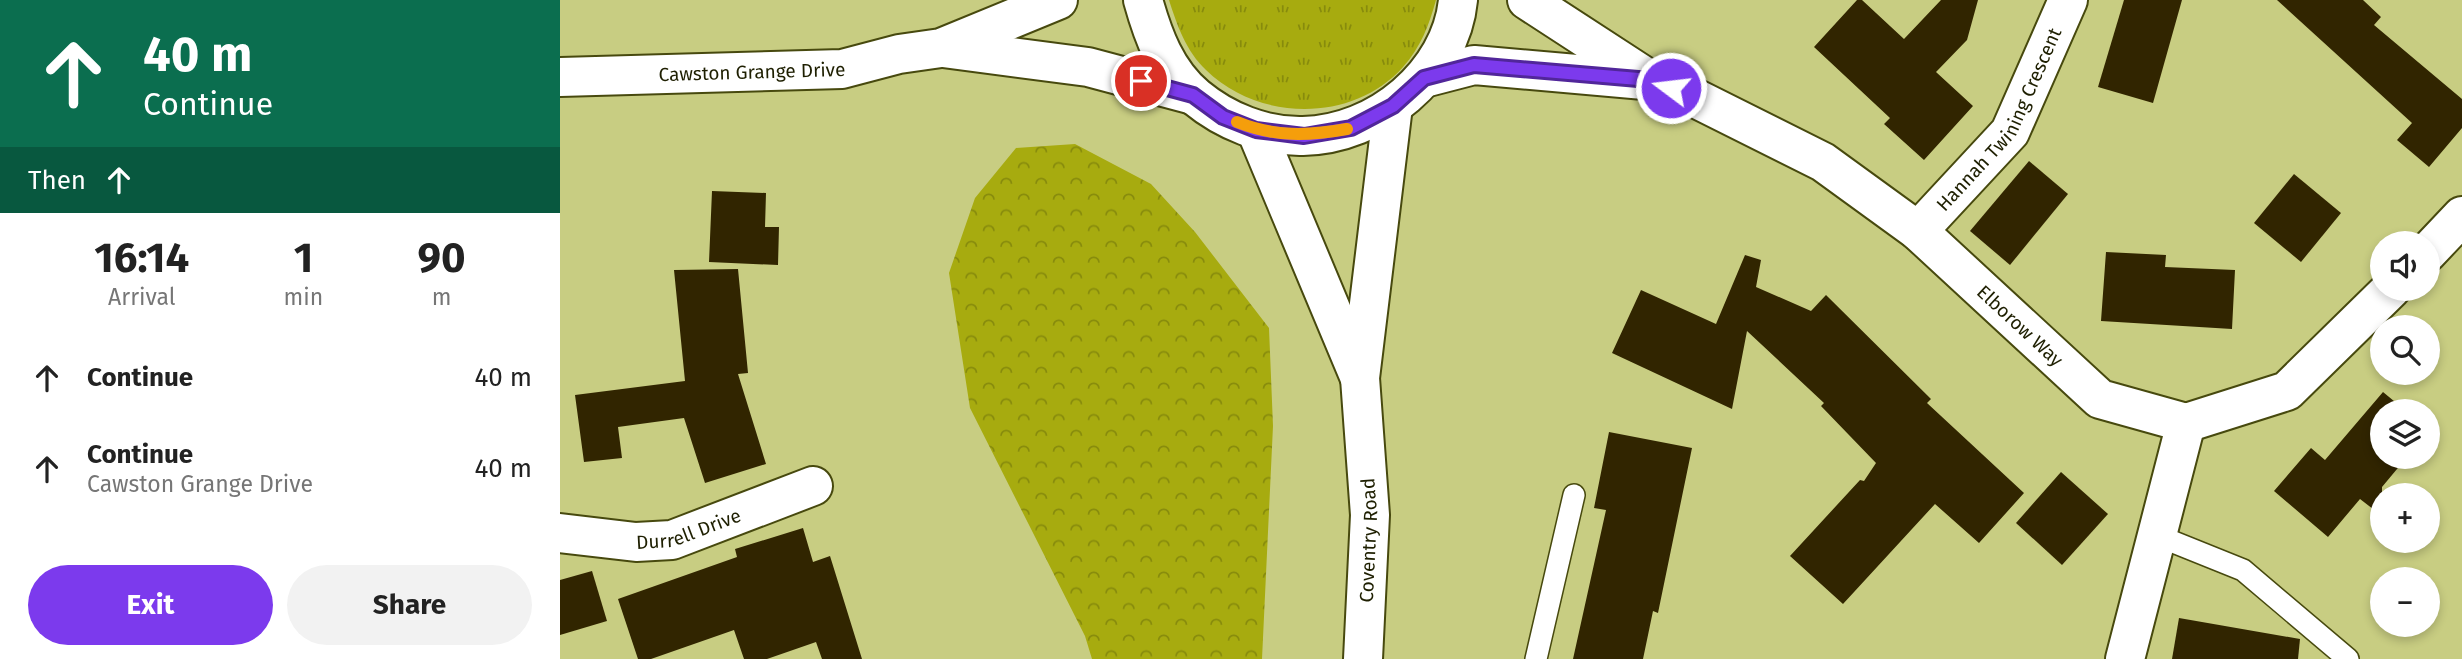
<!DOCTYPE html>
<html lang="en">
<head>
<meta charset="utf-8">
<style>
	:root { --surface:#fff; --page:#f2f2f2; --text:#222; --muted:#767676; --accent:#7c3aed }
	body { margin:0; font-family:"Fira Sans",sans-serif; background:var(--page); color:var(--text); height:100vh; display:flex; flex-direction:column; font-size:26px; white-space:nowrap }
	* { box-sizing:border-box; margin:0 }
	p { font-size:23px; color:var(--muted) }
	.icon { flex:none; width:38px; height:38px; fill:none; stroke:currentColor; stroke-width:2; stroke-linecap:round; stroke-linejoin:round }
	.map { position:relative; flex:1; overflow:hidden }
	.sheet { display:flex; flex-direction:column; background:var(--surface); width:560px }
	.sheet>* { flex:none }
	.hud { background:#0b6e4f; color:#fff; overflow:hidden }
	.controls { position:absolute; left:1810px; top:231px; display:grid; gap:14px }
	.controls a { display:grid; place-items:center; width:70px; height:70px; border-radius:50%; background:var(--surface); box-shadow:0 4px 10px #0003; font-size:35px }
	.pin { position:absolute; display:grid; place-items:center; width:60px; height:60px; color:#fff; margin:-30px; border:4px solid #fff; border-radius:50%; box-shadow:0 2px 7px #0007 }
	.me { position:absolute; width:77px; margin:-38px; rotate:285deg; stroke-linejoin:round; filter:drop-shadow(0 0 5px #0008) }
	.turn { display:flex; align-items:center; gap:24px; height:147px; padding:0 28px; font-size:32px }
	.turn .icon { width:91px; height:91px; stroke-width:2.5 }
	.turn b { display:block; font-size:49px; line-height:60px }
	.then { display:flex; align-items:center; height:66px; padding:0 28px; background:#0003; gap:14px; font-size:26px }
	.eta { display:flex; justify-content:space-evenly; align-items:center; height:119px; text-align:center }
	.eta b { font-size:42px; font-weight:700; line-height:49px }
	.button { display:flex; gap:14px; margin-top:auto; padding:14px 28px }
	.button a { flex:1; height:80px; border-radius:42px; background:var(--accent); color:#fff; font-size:28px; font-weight:700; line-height:80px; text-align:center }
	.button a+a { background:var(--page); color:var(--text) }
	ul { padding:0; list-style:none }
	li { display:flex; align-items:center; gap:21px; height:91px; padding:0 28px }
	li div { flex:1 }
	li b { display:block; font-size:26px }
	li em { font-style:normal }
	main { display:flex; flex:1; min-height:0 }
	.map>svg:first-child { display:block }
	.grass { fill:url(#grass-tufts) }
	.forest { fill:url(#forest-crowns) }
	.building { fill:#312500 }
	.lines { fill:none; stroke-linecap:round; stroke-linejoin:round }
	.lane-casing { stroke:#47490e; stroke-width:24 }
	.street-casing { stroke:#47490e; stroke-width:42 }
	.secondary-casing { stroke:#47490e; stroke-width:42 }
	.lane { stroke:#fff; stroke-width:21 }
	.street { stroke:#fff; stroke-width:38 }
	.secondary { stroke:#fff; stroke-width:38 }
	.route-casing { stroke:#51269a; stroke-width:18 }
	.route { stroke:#7c3aed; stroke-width:12 }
	.slow { stroke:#f59e0b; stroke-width:12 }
	.labels { text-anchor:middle; stroke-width:7; stroke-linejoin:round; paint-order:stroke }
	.street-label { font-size:19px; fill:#1e1f01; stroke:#e8ebc6 }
</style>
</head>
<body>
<main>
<section class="sheet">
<div class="hud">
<div class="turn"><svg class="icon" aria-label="ahead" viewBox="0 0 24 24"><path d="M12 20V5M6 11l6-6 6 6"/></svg><div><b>40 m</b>Continue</div></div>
<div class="then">Then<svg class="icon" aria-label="ahead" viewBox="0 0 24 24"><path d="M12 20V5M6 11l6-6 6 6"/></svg></div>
</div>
<div class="eta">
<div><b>16:14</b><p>Arrival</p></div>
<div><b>1</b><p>min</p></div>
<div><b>90</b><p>m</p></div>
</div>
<ul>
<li><svg class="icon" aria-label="ahead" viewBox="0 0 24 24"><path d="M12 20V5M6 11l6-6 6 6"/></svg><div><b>Continue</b></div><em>40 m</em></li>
<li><svg class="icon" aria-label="ahead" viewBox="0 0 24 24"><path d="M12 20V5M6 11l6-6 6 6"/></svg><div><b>Continue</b><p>Cawston Grange Drive</p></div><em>40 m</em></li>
</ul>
<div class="button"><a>Exit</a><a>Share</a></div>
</section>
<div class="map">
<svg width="1902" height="659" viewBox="0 0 1902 659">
	<defs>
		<pattern id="grass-tufts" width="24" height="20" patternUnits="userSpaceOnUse" patternTransform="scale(1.75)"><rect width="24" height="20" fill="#a7ab0f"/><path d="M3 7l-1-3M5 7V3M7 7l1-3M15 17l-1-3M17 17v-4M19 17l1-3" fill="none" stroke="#878b0c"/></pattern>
		<pattern id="forest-crowns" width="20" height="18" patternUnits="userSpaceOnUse" patternTransform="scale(1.75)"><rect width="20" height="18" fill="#a7ab0f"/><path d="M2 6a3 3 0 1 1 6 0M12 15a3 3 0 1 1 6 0" fill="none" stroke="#878b0c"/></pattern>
	</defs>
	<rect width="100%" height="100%" fill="#c8cd82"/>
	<path class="grass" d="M 609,0 L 876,0 C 869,25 861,47 843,67 C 793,123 699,122 646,70 C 626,51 617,25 609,0 Z"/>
	<path class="forest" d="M 515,144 L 591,184 L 635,232 L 709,328 L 713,426 L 702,659 L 532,659 L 525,636 L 410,408 L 389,273 L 415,198 L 456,148 Z"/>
	<g class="building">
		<path d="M 1297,0 L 1302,0 L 1344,39 L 1381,0 L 1418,0 L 1407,40 L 1376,72 L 1413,106 L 1364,160 L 1324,124 L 1330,118 L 1254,47 Z"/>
		<path d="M 1564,0 L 1622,0 L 1593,103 L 1538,87 Z"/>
		<path d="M 1717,0 L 1803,0 L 1821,17 L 1814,25 L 1902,99 L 1902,128 L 1869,167 L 1837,140 L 1852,123 Z"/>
		<path d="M 1469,161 L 1508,194 L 1450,265 L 1410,231 Z"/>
		<path d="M 1734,174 L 1781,213 L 1741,262 L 1694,223 Z"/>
		<path d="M 152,191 L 206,193 L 205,227 L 219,227 L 218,265 L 149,262 Z"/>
		<path d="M 1546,252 L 1606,255 L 1605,267 L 1675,270 L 1672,329 L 1541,321 Z"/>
		<path d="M 1185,255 L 1201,260 L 1196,287 L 1251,311 L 1266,295 L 1371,399 L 1367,403 L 1464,493 L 1419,543 L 1375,504 L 1283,604 L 1230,556 L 1300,480 L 1304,481 L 1316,463 L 1261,406 L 1264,403 L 1187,331 L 1172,409 L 1052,353 L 1081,290 L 1156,324 Z"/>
		<path d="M 178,269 L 188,373 L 178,374 L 206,464 L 145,483 L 124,418 L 58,427 L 62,458 L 24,462 L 15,395 L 125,381 L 114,270 Z"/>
		<path d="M 1823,392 L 1846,411 L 1822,411 L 1822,457 L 1847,457 L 1822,487 L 1822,516 L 1800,499 L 1768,537 L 1714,491 L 1751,448 L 1765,460 Z"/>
		<path d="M 1049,432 L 1132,448 L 1098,613 L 1093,611 L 1083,659 L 1013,659 L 1046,510 L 1034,508 Z"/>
		<path d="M 1501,472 L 1548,514 L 1502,565 L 1456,523 Z"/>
		<path d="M 243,528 L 253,562 L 270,556 L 302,659 L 262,659 L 256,642 L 207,659 L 184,659 L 174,630 L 91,659 L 78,659 L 58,599 L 177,557 L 175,549 Z"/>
		<path d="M 32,571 L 47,621 L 0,635 L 0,580 Z"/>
		<path d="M 1619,618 L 1740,639 L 1738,659 L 1612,659 Z"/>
	</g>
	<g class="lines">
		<defs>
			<g id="lane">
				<path d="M 1596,535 L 1683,570 L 1788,659"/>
				<path d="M 976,659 L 1014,495"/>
			</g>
			<g id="street">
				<path id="s1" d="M 967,0 L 1090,80 L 1131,96 L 1263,162 L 1358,231 L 1540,399 L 1626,423 L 1727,391 L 1831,289"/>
				<path d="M 864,78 L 914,65 L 1084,80"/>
				<path id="s2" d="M 1358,231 L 1450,132 L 1508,0"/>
				<path d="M 1867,253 L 1902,216"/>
				<path id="s3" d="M 0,533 L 76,542 L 112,540 L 253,486"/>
				<path d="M 1565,659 L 1626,423"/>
			</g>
			<g id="secondary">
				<path d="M 583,0 C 593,36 606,72 636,97 C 665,121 704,137 743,136 C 817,135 891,74 898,0"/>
				<path d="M 383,48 L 528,67 L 633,95"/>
				<path id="s4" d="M 0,77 L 282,69 L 339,54 L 381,48 L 498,0"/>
				<path d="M 696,130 L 799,376"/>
				<path id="s5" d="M 803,659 L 810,515 L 800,378 L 833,106"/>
			</g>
		</defs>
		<use href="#lane" class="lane-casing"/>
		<use href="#street" class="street-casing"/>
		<use href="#secondary" class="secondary-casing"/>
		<use href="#lane" class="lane"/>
		<use href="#street" class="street"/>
		<use href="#secondary" class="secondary"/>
	</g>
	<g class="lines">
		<defs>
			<path id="route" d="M 581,81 L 633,95 L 663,117 L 696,130 L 744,136 L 791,128 L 833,106 L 864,78 L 914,65 L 1090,80 L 1111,88"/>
		</defs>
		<use href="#route" class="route-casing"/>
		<use href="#route" class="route"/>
		<path class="slow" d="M 677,122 C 714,137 748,136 787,129"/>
	</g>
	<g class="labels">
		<g class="street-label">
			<text dy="7" stroke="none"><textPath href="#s4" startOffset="192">Cawston Grange Drive</textPath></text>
			<text dy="7" stroke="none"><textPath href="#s2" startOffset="140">Hannah Twining Crescent</textPath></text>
			<text dy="7" stroke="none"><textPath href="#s1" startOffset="595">Elborow Way</textPath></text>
			<text dy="7" stroke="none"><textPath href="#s3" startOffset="131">Durrell Drive</textPath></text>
			<text dy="7" stroke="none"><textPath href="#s5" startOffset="119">Coventry Road</textPath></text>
		</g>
	</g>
</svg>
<div class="controls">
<a><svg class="icon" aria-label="sound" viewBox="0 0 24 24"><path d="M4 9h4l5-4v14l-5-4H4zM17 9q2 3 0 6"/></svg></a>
<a><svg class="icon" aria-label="search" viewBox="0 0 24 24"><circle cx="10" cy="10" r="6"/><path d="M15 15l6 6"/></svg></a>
<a><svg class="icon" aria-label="layers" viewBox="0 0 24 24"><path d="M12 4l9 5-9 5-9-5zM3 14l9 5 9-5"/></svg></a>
<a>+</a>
<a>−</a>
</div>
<div class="pin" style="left:581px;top:81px;background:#d93025"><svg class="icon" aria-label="arrive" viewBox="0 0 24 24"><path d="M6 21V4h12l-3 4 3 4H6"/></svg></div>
<svg class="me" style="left:1111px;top:88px" viewBox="-20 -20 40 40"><circle r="17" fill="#7c3aed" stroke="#fff" stroke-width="3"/><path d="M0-11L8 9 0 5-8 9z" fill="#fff"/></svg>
</div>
</main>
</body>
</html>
